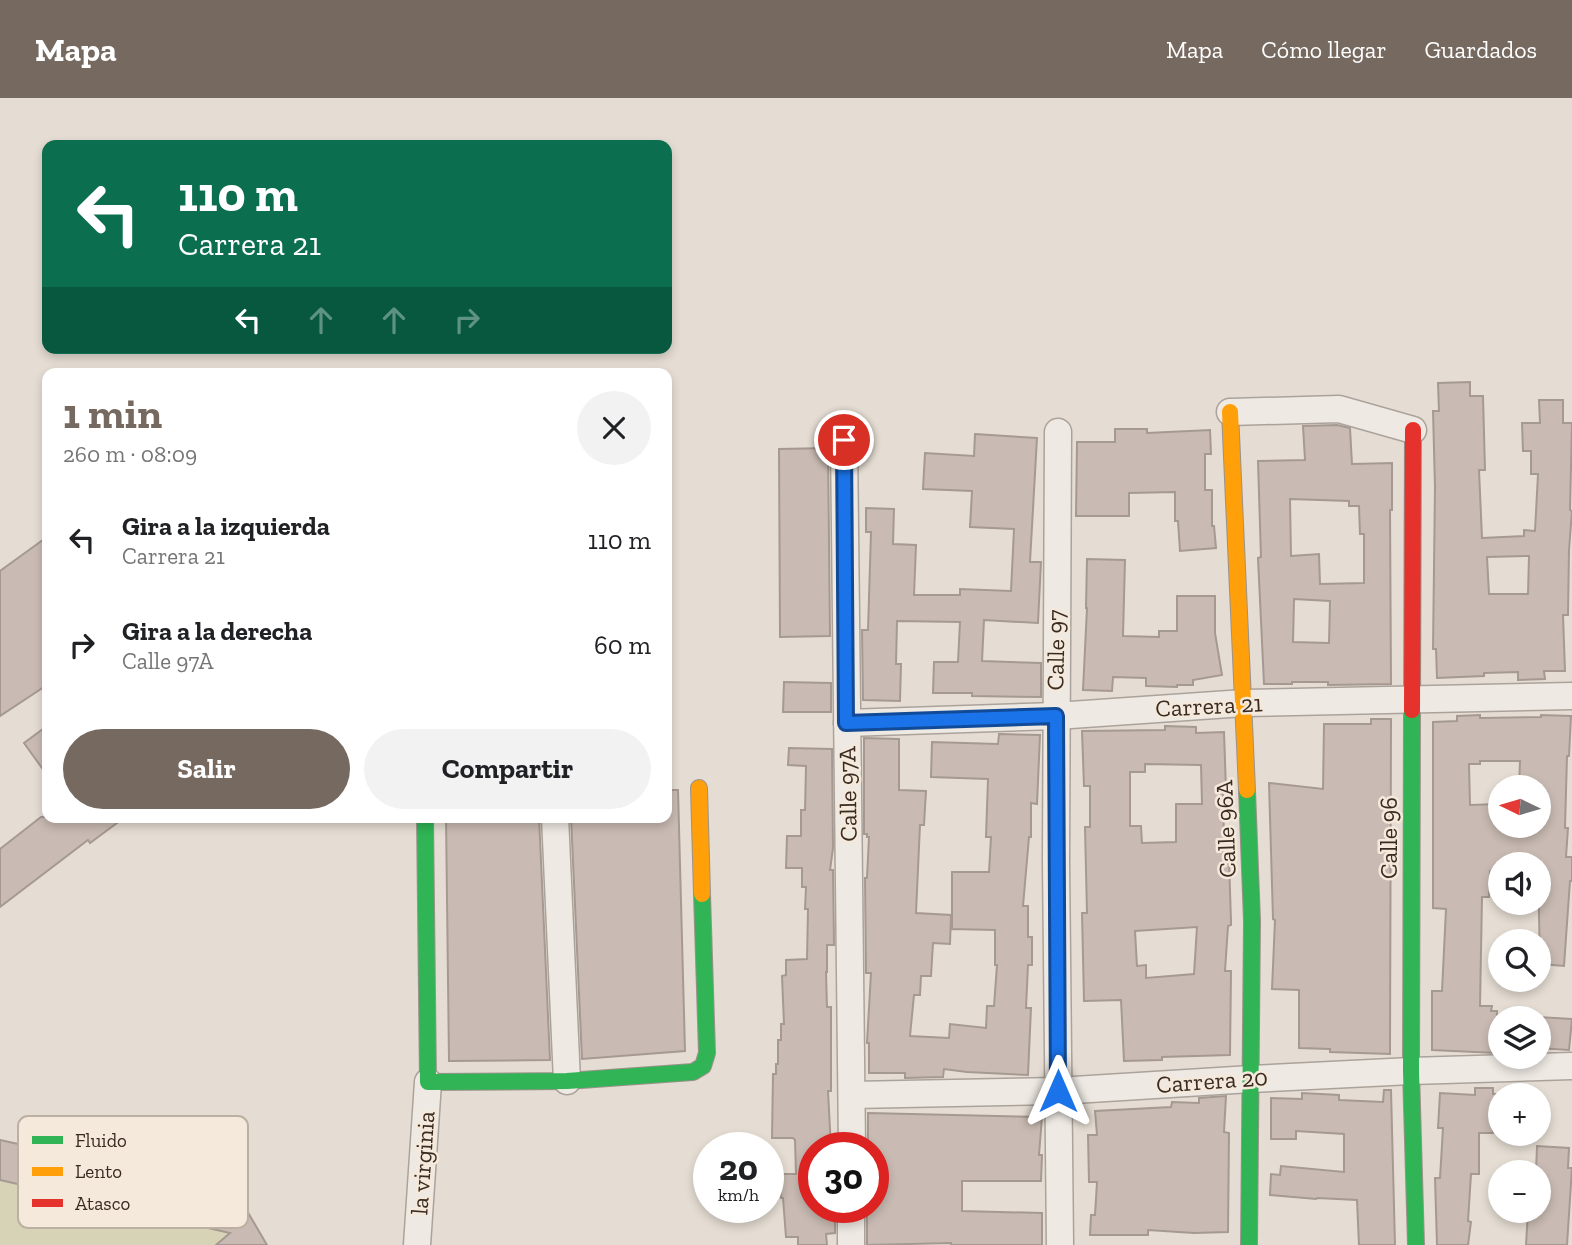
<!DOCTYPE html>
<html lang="es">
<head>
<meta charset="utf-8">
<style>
	:root { --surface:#fff; --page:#f2f2f2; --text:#202124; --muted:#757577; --accent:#766960 }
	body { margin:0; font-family:"Zilla Slab",serif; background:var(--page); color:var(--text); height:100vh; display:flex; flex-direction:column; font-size:26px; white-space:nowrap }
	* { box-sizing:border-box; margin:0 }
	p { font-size:23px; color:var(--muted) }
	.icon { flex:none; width:38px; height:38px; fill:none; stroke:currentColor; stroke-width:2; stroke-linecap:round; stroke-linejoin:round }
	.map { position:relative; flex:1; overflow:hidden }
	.details { position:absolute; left:42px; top:270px; width:630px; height:455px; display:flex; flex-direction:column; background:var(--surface); border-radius:14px; box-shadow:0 4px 10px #0003 }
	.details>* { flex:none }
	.hud { position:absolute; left:42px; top:42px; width:630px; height:214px; border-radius:14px; box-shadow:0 4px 10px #0003; background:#0b6e4f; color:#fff; overflow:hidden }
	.needle { width:46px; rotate:275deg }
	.fabs { position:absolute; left:1488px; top:677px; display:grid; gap:14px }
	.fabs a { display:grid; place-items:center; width:63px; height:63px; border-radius:50%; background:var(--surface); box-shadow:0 4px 10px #0003; font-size:35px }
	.speed { position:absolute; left:693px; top:1034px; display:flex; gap:14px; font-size:35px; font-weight:700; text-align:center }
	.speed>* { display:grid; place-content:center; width:91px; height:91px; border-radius:50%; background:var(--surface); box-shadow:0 4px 10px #0003; line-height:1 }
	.speed small { font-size:18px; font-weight:400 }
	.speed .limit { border:10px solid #d22; background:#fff; color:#111 }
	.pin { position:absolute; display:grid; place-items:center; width:60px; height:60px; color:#fff; margin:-30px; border:4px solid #fff; border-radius:50%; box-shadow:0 2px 7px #0007 }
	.me { position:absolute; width:77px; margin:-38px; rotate:0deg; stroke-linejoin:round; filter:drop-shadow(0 0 5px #0008) }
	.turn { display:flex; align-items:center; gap:24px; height:147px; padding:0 21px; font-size:32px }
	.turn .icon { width:91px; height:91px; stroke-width:2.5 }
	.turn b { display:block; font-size:49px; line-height:60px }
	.lanes { display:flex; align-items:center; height:66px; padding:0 21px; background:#0003; justify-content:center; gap:35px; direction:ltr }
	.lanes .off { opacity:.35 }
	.round { display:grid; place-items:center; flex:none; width:74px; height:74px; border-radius:37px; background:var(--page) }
	.overview { display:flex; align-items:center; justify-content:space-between; height:119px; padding:0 21px }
	h1 { font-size:42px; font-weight:700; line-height:52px; color:var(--accent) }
	.action { display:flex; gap:14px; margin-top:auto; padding:14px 21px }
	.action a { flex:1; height:80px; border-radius:42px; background:var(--accent); color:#fff; font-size:28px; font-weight:700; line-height:80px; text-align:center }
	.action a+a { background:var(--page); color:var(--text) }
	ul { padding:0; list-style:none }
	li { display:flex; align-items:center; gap:21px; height:105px; padding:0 21px }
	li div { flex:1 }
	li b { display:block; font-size:26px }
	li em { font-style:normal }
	header { display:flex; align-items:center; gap:42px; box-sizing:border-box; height:98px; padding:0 35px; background:var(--accent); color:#fff }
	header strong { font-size:33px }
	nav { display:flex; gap:38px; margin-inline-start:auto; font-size:24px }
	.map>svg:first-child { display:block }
	.green { fill:#d7d3b6 }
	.building { fill:#c9bbb3; stroke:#a69991; stroke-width:2; fill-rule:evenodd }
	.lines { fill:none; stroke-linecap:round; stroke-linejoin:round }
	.street-casing { stroke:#aba39b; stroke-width:29 }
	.fast-casing { stroke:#9b928b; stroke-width:18 }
	.slow-casing { stroke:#9b928b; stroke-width:18 }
	.jam-casing { stroke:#9b928b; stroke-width:18 }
	.street { stroke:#eee9e3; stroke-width:26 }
	.fast { stroke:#30b455; stroke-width:16 }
	.slow { stroke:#ff9f0a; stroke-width:16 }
	.jam { stroke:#e5322d; stroke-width:16 }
	.route-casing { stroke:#114b97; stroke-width:18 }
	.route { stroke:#1a73e8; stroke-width:12 }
	.labels { text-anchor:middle; stroke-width:5; stroke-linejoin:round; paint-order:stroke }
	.street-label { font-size:24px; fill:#3a2b22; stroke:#f4e9da }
	.key { fill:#f4e9da; stroke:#bcb0a3; stroke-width:2 }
	.key-label { font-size:19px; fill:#3a2b22 }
</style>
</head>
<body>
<header>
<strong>Mapa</strong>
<nav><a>Mapa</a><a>Cómo llegar</a><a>Guardados</a></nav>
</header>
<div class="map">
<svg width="1572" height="1147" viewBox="0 0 1572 1147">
	<rect width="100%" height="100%" fill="#e5ddd3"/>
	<path class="green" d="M 0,1042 L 236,1094 L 267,1147 L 0,1147 Z"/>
	<g class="building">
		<path d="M 1470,284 L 1470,298 L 1483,298 L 1485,372 L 1479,372 L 1482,440 L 1524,438 L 1524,432 L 1535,433 L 1538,376 L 1531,376 L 1531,353 L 1523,353 L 1522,325 L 1540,325 L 1539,302 L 1563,302 L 1563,325 L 1572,325 L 1570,412 L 1572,413 L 1569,452 L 1568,517 L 1563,517 L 1565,573 L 1544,573 L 1545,581 L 1518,582 L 1518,574 L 1484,575 L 1484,578 L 1437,580 L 1436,551 L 1433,551 L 1435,389 L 1433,313 L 1439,313 L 1438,285 ZM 1529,458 L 1528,496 L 1489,496 L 1487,459 Z"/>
		<path d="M 1337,327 L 1350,330 L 1352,366 L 1392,365 L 1392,412 L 1390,412 L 1391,586 L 1328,587 L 1328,584 L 1292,584 L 1292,586 L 1264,586 L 1258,460 L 1261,459 L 1258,363 L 1305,362 L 1303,328 ZM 1290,401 L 1349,403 L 1349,408 L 1359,408 L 1360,436 L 1364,436 L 1364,485 L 1320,486 L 1319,456 L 1291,458 ZM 1294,501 L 1330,503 L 1329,545 L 1293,544 Z"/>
		<path d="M 1115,331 L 1147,331 L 1147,335 L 1210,332 L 1211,356 L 1205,356 L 1205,392 L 1212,392 L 1212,428 L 1214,428 L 1216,450 L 1180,453 L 1178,423 L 1175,423 L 1175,394 L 1129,395 L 1129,418 L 1076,418 L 1077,344 L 1115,344 Z"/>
		<path d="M 975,336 L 1037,340 L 1030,464 L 1041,464 L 1038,525 L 984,522 L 982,563 L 1041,565 L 1041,599 L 972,598 L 972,595 L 933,595 L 934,564 L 958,564 L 960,524 L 897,523 L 896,566 L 901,566 L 900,603 L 863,602 L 862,532 L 868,532 L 871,434 L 866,434 L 866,410 L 894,411 L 893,446 L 916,447 L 914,497 L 960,497 L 960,491 L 1011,493 L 1014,431 L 970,429 L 972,393 L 923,391 L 925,355 L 974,358 Z"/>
		<path d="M 828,350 L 830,538 L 780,539 L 779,351 Z"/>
		<path d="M 47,439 L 47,587 L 0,618 L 0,473 Z"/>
		<path d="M 1087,461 L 1125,462 L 1123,538 L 1159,539 L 1159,533 L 1177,533 L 1177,498 L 1215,498 L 1215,535 L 1222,577 L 1193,582 L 1193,587 L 1177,587 L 1177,589 L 1146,588 L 1146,580 L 1113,579 L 1112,593 L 1083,592 L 1087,510 L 1086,510 Z"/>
		<path d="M 784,584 L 831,585 L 831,614 L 783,614 Z"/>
		<path d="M 1480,617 L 1480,620 L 1541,619 L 1541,617 L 1571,618 L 1569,658 L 1567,658 L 1565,730 L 1568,730 L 1566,759 L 1572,759 L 1572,783 L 1570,783 L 1564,868 L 1540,866 L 1538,766 L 1500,766 L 1500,773 L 1490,773 L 1489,799 L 1482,799 L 1480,908 L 1492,908 L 1491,913 L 1497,913 L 1496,955 L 1432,952 L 1432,893 L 1442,893 L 1446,811 L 1433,810 L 1433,624 L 1457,623 L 1457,618 ZM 1480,663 L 1520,663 L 1519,689 L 1538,689 L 1538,729 L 1499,728 L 1499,706 L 1470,707 L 1469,666 L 1480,666 Z"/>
		<path d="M 1371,621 L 1391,621 L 1390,956 L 1330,954 L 1330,951 L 1299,950 L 1299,892 L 1272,891 L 1275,822 L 1273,821 L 1269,685 L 1323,691 L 1324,626 L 1371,626 Z"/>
		<path d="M 47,628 L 47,677 L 24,645 Z"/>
		<path d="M 1165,628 L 1196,629 L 1196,635 L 1224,634 L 1226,692 L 1223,692 L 1224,743 L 1227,743 L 1229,762 L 1231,823 L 1231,827 L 1228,828 L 1225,873 L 1231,873 L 1230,957 L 1162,959 L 1162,962 L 1124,963 L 1121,902 L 1084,903 L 1082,815 L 1087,815 L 1085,729 L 1090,729 L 1090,688 L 1084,688 L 1082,633 L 1165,632 ZM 1145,666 L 1201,667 L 1202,706 L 1176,706 L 1176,744 L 1142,745 L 1141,728 L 1130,728 L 1130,674 L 1145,674 ZM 1197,829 L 1194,876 L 1146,880 L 1146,867 L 1137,868 L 1135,833 Z"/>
		<path d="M 999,636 L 1040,637 L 1037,706 L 1031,705 L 1031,739 L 1029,739 L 1023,808 L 1028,808 L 1028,839 L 1032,839 L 1032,867 L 1028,867 L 1026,910 L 1031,910 L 1028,977 L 967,974 L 944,971 L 943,979 L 905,980 L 905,975 L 869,975 L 869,945 L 867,945 L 871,875 L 866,875 L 865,780 L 867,780 L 869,739 L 867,739 L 867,736 L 864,736 L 864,640 L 899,641 L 899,692 L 926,693 L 924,727 L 920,727 L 916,815 L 951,817 L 950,846 L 933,845 L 931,878 L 921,878 L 920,897 L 914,897 L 910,938 L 949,940 L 950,926 L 986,930 L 987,908 L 994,908 L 997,867 L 995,867 L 995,832 L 952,831 L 952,774 L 989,774 L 991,739 L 986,739 L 988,681 L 931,679 L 932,644 L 998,646 Z"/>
		<path d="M 789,650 L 832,651 L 833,750 L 830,772 L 833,772 L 834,847 L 827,847 L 827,874 L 826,874 L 827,909 L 831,909 L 831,993 L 828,993 L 831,1050 L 814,1050 L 814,1110 L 835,1110 L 835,1135 L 826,1136 L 827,1147 L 798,1147 L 798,1139 L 786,1139 L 783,1100 L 781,1100 L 780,1076 L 796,1076 L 795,1042 L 793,1040 L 772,1040 L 773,976 L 776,976 L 776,966 L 778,966 L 778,942 L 781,942 L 781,926 L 784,926 L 782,878 L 786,877 L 786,862 L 807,861 L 808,811 L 805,811 L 806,789 L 802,789 L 802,770 L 786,770 L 787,738 L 801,738 L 801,712 L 805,712 L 806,668 L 788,667 Z"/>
		<path d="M 667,692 L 678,692 L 685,953 L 582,961 L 571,719 L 667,719 Z"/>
		<path d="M 41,719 L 125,719 L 90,745 L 88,742 L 0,809 L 0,751 Z"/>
		<path d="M 446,719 L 539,719 L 550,962 L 449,963 Z"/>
		<path d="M 1538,919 L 1572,921 L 1569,952 L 1538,950 Z"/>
		<path d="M 1475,990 L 1493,990 L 1493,996 L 1500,996 L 1500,1026 L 1493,1026 L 1493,1035 L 1479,1035 L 1479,1076 L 1471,1076 L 1468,1123 L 1471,1124 L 1468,1147 L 1437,1147 L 1435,1080 L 1440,1080 L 1443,1030 L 1438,1030 L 1440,995 L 1475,997 Z"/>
		<path d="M 1384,992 L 1391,992 L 1395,1147 L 1359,1147 L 1357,1102 L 1317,1100 L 1316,1101 L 1270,1097 L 1271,1076 L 1280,1077 L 1281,1068 L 1344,1074 L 1344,1036 L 1296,1033 L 1296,1041 L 1271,1041 L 1271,1000 L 1302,1001 L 1302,995 L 1339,997 L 1339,1002 L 1383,1004 Z"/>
		<path d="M 1226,998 L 1224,1034 L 1229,1035 L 1228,1134 L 1194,1135 L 1148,1132 L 1148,1137 L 1090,1137 L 1091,1117 L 1095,1117 L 1097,1084 L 1089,1084 L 1088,1037 L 1097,1037 L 1095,1013 L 1171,1009 L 1172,1004 L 1199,1005 L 1199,1000 Z"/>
		<path d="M 868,1015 L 1042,1019 L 1039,1057 L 1042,1057 L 1041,1083 L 962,1083 L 962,1113 L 1042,1115 L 1042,1147 L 951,1147 L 951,1145 L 867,1147 L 867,1110 L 873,1110 L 873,1049 L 868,1048 Z"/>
		<path d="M 0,1042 L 236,1094 L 267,1147 L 216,1147 L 230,1135 L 0,1082 Z"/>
		<path d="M 1537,1048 L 1569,1050 L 1568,1070 L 1572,1070 L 1567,1147 L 1526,1147 L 1528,1113 L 1538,1113 L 1538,1074 L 1536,1074 Z"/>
	</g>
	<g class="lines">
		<defs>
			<g id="street">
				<path d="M 1230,314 L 1339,311 L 1413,332"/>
				<path d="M 1058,334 L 1056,763 L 1060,1147"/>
				<path d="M 844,342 L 852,1050"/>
				<path d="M 847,625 L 1056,618 L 1244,605 L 1572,598"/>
				<path d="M 555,719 L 567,983"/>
				<path d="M 852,997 L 1058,993 L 1251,981 L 1411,973 L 1572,968"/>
				<path d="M 417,1147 L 428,984"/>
				<path d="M 851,1147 L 851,1110"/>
			</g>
			<g id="fast">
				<path d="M 1412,612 L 1411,973 L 1416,1147"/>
				<path d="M 1247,692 L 1252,823 L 1249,1147"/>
				<path d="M 425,719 L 428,984 L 567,983 L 693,974 L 703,968 L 707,955 L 702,796"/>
			</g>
			<g id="slow">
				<path d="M 1230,314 L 1247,692"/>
				<path d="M 699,690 L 702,796"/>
			</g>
			<path id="jam" d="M 1412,612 L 1413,332"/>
		</defs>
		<use href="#street" class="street-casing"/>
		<use href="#fast" class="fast-casing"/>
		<use href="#slow" class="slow-casing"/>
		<use href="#jam" class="jam-casing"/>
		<use href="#street" class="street"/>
		<use href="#fast" class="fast"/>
		<use href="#slow" class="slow"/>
		<use href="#jam" class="jam"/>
	</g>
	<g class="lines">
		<defs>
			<path id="route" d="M 844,342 L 846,625 L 1056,618 L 1058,993"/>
		</defs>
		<use href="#route" class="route-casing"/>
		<use href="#route" class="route"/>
	</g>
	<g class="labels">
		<g class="street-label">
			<text transform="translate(1056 552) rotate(-89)" y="8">Calle 97</text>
			<text transform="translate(1209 608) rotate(-3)" y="8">Carrera 21</text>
			<text transform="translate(848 696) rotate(-91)" y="8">Calle 97A</text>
			<text transform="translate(1226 731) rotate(-92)" y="8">Calle 96A</text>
			<text transform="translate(1389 740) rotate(-90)" y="8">Calle 96</text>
			<text transform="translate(1212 983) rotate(-4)" y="8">Carrera 20</text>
			<text transform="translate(423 1065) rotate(-86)" y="8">la virginia</text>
		</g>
	</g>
	<rect x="18" y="1018" width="230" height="112" rx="10" class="key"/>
	<rect x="32" y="1038" width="31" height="8" fill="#30b455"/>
	<rect x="32" y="1069" width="31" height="9" fill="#ff9f0a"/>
	<rect x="32" y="1101" width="31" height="8" fill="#e5322d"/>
	<g class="key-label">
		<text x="75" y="1049">Fluido</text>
		<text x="75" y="1080">Lento</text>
		<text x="75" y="1112">Atasco</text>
	</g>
</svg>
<div class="fabs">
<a><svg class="needle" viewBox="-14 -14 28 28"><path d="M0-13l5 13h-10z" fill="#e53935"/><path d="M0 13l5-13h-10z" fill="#757577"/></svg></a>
<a><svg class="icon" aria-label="sound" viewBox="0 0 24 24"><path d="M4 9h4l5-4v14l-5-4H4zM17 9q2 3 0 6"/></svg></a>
<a><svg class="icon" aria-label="search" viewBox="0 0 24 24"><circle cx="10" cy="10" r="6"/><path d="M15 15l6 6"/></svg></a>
<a><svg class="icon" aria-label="layers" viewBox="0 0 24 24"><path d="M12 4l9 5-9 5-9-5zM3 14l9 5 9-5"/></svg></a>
<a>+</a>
<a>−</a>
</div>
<div class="speed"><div>20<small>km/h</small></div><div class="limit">30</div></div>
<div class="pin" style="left:844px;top:342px;background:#d93025"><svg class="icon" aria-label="arrive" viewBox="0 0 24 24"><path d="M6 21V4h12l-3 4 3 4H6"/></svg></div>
<svg class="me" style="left:1058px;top:993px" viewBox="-20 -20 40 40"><path d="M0-17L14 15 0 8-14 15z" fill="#1a73e8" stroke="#fff" stroke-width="4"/></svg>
<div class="hud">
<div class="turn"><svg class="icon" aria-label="left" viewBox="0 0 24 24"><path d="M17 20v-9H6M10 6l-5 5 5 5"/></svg><div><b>110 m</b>Carrera 21</div></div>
<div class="lanes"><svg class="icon" aria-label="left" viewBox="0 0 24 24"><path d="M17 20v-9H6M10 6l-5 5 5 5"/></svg><svg class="icon off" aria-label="ahead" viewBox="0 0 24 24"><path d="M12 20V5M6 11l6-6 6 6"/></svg><svg class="icon off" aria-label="ahead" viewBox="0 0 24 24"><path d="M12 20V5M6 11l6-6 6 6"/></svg><svg class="icon off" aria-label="right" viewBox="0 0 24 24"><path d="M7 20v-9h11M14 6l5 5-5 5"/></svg></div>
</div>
<section class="details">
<div class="overview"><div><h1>1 min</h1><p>260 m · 08:09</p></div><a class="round"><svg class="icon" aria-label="close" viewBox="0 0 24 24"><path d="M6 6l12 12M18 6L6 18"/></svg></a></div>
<ul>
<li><svg class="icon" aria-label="left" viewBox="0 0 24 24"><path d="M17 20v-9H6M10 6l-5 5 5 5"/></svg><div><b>Gira a la izquierda</b><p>Carrera 21</p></div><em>110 m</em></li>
<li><svg class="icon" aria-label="right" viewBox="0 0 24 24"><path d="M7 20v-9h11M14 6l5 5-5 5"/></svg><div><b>Gira a la derecha</b><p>Calle 97A</p></div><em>60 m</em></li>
</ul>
<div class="action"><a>Salir</a><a>Compartir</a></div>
</section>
</div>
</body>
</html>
